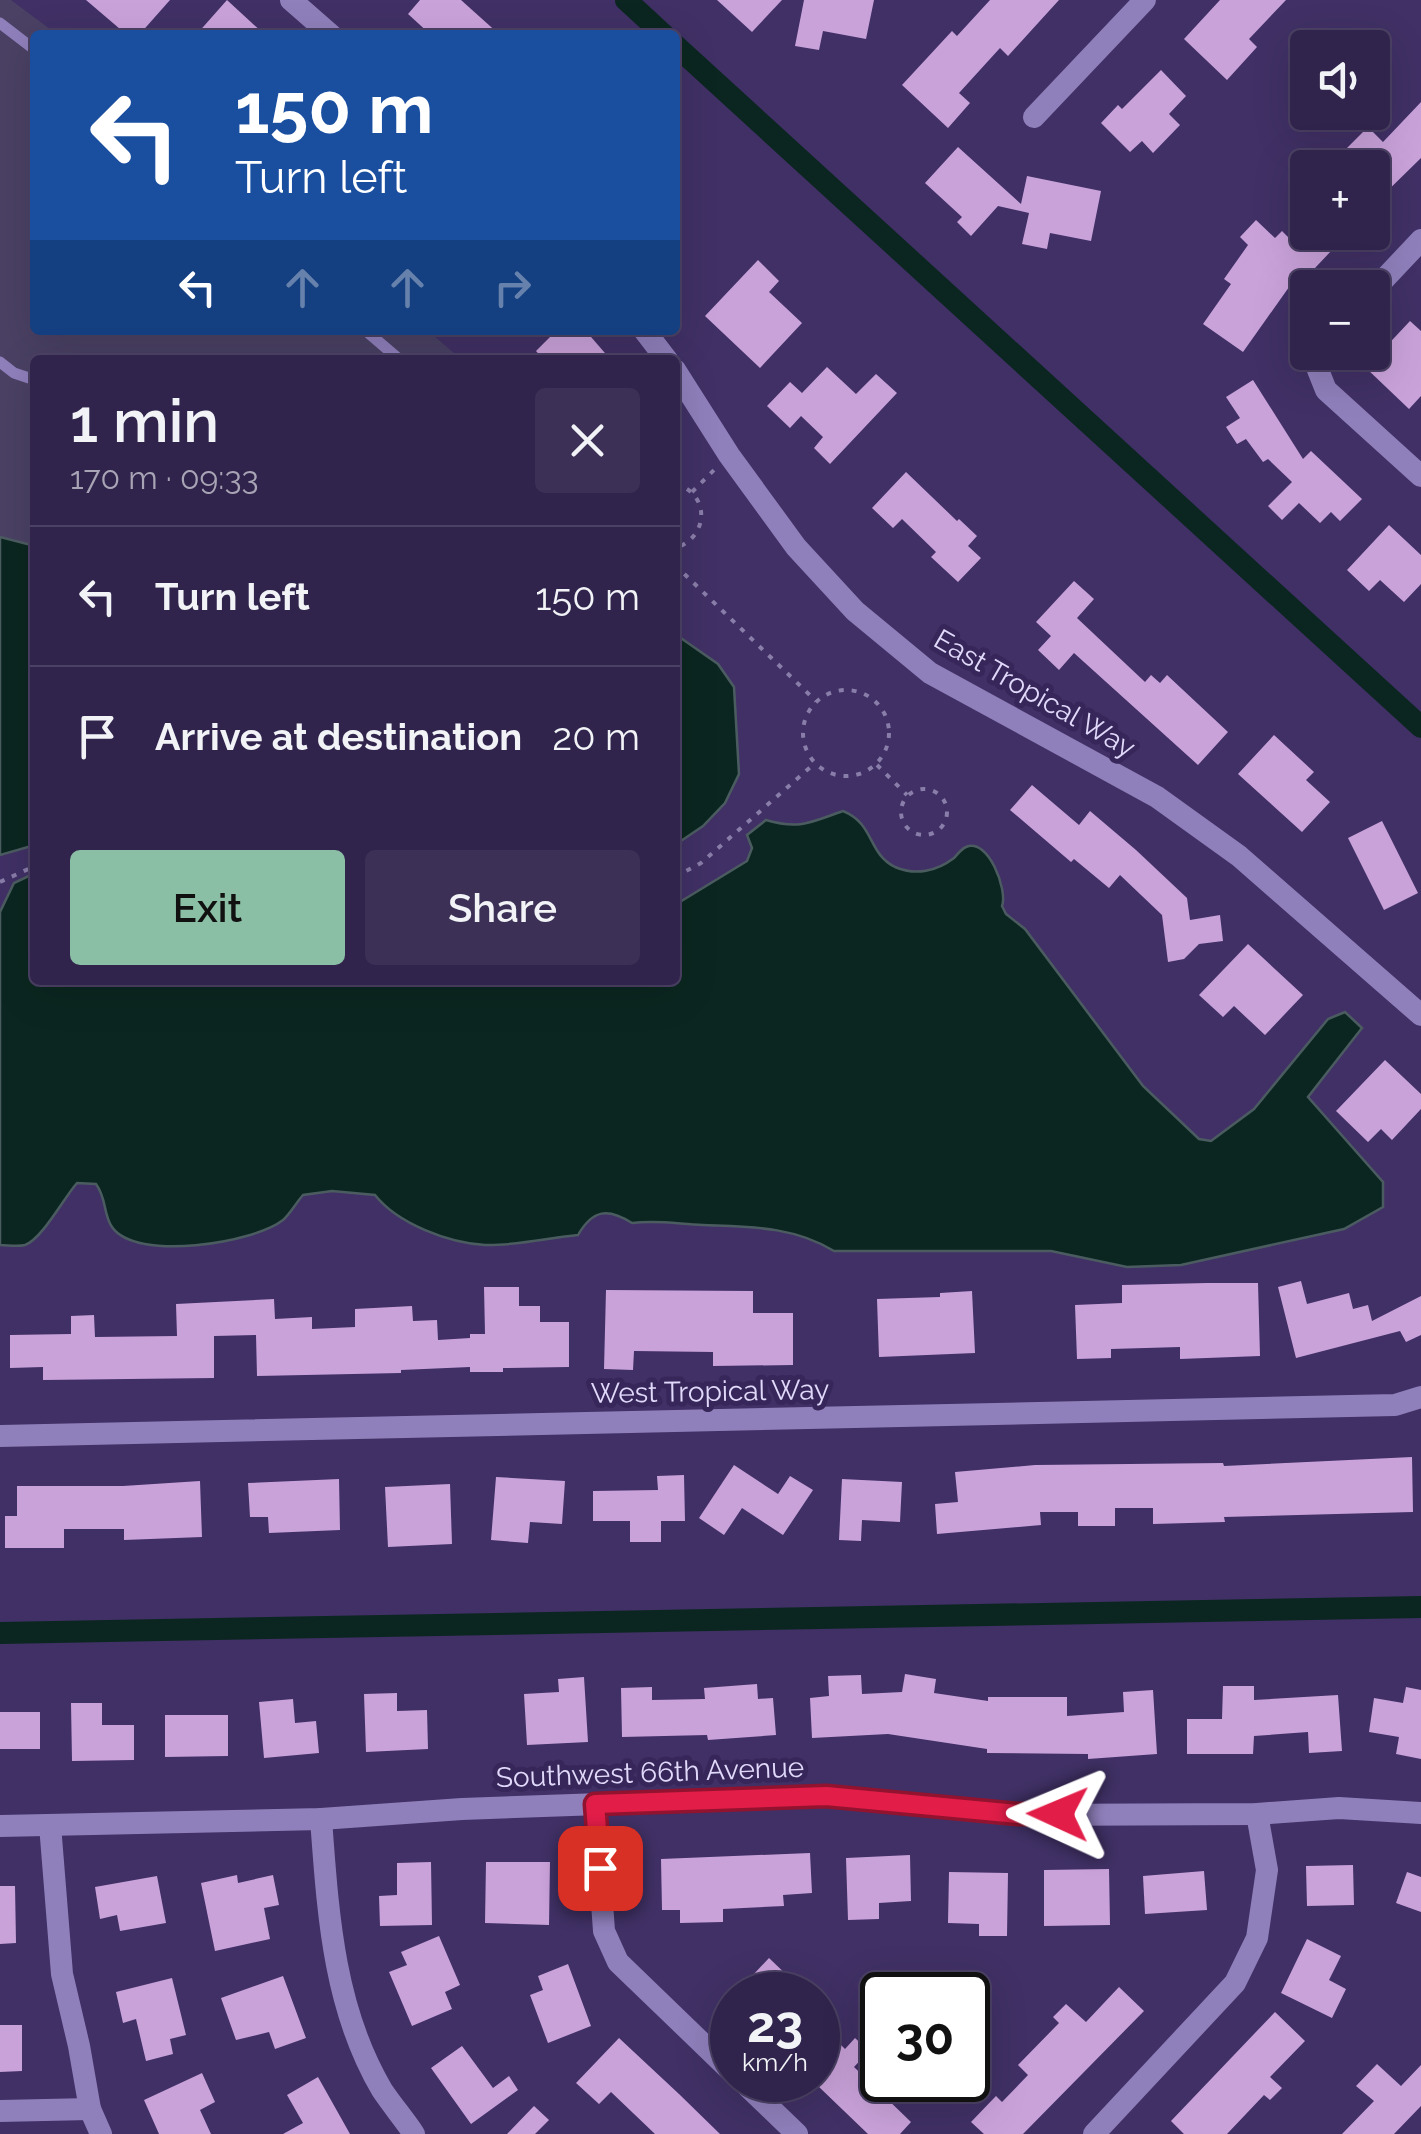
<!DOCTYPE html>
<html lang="en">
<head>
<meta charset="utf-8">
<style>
	:root { --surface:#30244c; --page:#3c3056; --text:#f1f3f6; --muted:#a8a4b5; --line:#4b4164; --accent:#8abfa5 }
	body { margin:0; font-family:Raleway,sans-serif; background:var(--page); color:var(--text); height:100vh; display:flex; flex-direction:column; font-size:38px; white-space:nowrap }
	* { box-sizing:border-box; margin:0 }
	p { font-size:32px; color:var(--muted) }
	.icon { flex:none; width:55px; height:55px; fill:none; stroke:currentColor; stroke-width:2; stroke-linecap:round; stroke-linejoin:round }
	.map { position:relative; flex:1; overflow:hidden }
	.side { position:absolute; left:30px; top:355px; width:650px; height:630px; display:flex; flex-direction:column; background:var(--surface); border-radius:10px; box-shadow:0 10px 40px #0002,0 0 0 2px var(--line) }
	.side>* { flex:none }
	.hud { position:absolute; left:30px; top:30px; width:650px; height:305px; border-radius:10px; box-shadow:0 10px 40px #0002,0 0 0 2px var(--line); background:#1a4fa0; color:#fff; overflow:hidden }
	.buttons { position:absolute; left:1290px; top:30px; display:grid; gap:20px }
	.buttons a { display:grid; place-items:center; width:100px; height:100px; border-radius:10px; background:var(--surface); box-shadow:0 10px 40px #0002,0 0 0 2px var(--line); font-size:50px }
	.speed { position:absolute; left:710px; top:1972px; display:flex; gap:20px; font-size:50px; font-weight:700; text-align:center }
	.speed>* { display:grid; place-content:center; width:130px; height:130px; border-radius:50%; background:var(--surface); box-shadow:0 10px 40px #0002,0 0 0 2px var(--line); line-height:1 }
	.speed small { font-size:25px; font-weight:400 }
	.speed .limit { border:5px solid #111; border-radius:15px; background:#fff; color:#111 }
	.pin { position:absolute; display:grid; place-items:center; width:85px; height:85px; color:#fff; margin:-42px; border-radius:20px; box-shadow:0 5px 15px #0006 }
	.me { position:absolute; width:110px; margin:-55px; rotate:271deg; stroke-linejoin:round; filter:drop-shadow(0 0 8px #0008) }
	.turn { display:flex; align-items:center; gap:35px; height:210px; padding:0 40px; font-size:45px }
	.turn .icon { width:130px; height:130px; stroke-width:2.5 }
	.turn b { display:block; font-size:70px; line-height:85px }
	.lanes { display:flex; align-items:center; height:95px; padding:0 40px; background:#0003; justify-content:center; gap:50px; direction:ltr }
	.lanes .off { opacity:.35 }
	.round { display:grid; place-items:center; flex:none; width:105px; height:105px; border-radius:10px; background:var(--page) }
	.headline { display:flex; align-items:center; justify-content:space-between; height:170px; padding:0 40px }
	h1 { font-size:60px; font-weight:600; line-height:75px }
	.action { display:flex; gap:20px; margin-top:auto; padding:20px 40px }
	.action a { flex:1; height:115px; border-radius:10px; background:var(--accent); color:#111; font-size:40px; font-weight:600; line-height:115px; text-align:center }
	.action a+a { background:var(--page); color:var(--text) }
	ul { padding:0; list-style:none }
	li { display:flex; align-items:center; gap:30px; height:140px; padding:0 40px; border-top:2px solid var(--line) }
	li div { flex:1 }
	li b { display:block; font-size:38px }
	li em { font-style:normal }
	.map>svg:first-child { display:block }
	.green { fill:#4a4164 }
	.water { fill:#0b2620; stroke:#4b5c61; stroke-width:2.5 }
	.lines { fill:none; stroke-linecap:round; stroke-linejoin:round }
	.canal { stroke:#0b2620; stroke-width:22 }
	.building { fill:#c9a2da }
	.path { stroke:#897da9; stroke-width:4; stroke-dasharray:5 8; stroke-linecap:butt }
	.service { stroke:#8f7fbb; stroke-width:11 }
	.minor { stroke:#8f7fbb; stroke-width:22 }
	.route-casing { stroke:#92132f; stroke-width:25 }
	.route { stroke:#e11d48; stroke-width:18 }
	.labels { text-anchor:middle; stroke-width:10; stroke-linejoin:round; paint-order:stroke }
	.street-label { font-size:28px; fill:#e1d9fa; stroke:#362659 }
</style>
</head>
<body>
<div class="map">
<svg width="1421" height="2134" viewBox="0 0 1421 2134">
	<rect width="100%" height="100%" fill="#403065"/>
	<path class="green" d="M 0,0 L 11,0 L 58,35 L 35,35 L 35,330 L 427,330 L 462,360 L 35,360 L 35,546 L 0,537 Z"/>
	<g class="water">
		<path d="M 0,537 L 35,546 L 35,845 L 0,855 Z"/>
		<path d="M 675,634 L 718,664 L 734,687 L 739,774 L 725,803 L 703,826 L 675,845 Z"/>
		<path d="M 843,811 C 875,824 867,853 895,867 C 916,876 937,871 954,858 C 958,854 961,849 966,847 C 988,837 1008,890 1002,906 L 1006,914 L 1025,929 L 1143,1086 L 1199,1139 L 1211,1141 L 1254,1109 L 1328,1019 L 1345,1012 L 1362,1028 L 1308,1097 L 1383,1182 L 1383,1207 L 1344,1229 L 1181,1265 L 1127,1267 L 1051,1251 L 834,1251 C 793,1226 750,1227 703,1225 C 678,1224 658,1220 632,1223 C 608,1208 593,1209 578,1235 C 548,1238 515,1246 485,1245 C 449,1243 398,1224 375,1195 L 332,1191 L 303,1195 C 296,1203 290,1214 283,1220 C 254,1243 136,1262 112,1227 C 103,1214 107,1199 96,1184 L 77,1183 C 63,1199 42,1239 25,1245 C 18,1247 7,1245 0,1245 L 0,912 L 14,883 L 35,873 L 35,980 L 675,980 L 675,905 L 747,861 L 752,848 L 747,835 L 766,820 C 800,830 811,822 843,811 Z"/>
	</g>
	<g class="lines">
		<g class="canal">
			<path d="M 626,0 L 664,35"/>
			<path d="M 675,45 L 1421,727"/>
			<path d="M 0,1633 L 1421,1607"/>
		</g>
	</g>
	<g class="building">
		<path d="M 86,0 L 170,0 L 139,35 L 127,35 Z"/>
		<path d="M 227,0 L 265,35 L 196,35 Z"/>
		<path d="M 420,0 L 461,0 L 500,35 L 431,35 L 408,14 Z"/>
		<path d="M 717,0 L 782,0 L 752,32 Z"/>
		<path d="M 804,0 L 874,0 L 866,39 L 823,31 L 819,50 L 795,46 Z"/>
		<path d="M 990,0 L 1059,0 L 1008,56 L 1000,48 L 959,93 L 970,103 L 948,128 L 902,85 L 952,31 L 957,36 Z"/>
		<path d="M 1220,0 L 1286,0 L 1249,39 L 1257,47 L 1227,80 L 1184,39 Z"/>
		<path d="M 1161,70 L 1186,96 L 1169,114 L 1180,125 L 1153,153 L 1142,141 L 1130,152 L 1101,123 L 1118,105 L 1122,109 Z"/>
		<path d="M 1421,102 L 1421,158 L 1372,206 L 1372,168 L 1367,168 L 1347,148 L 1368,127 L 1383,142 Z"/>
		<path d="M 958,147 L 1021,204 L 1027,176 L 1101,191 L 1091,241 L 1050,233 L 1047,249 L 1022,244 L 1029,213 L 998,206 L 971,236 L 957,222 L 962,217 L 925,183 Z"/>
		<path d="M 1256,220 L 1275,238 L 1282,231 L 1295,244 L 1305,232 L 1349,232 L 1299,285 L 1294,280 L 1243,352 L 1203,324 L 1231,284 L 1224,279 L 1248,245 L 1240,237 Z"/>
		<path d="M 758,260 L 779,281 L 769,292 L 802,323 L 760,368 L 705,316 Z"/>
		<path d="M 1410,321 L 1421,331 L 1421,396 L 1409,409 L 1366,368 Z"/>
		<path d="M 557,330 L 585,330 L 611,360 L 544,360 L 536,351 Z"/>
		<path d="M 827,367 L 856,394 L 876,374 L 897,393 L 830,464 L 814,448 L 823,437 L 801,416 L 790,428 L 767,406 L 790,382 L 802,393 Z"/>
		<path d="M 1253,380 L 1303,459 L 1311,451 L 1362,499 L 1340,521 L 1331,512 L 1320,523 L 1299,503 L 1282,520 L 1268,506 L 1292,482 L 1268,459 L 1263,462 L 1246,439 L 1237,444 L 1226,427 L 1240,418 L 1226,397 Z"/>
		<path d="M 906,472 L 957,521 L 959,519 L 977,536 L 968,546 L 981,558 L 958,582 L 931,557 L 936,552 L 902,519 L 893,528 L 872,508 Z"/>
		<path d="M 1389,525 L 1421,555 L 1421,584 L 1404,602 L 1380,580 L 1369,591 L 1347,570 Z"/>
		<path d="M 1074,581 L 1094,599 L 1077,618 L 1145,682 L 1151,675 L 1160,683 L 1167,675 L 1228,732 L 1198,765 L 1074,653 L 1059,670 L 1038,650 L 1051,636 L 1036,622 Z"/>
		<path d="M 1274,735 L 1314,772 L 1306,780 L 1330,802 L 1302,832 L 1238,774 Z"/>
		<path d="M 1032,785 L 1079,825 L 1090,811 L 1136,850 L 1187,898 L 1190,920 L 1220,915 L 1223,941 L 1199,944 L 1184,959 L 1168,962 L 1162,915 L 1120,875 L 1109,888 L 1074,859 L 1071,862 L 1010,810 Z"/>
		<path d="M 1382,821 L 1418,893 L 1384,910 L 1348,838 Z"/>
		<path d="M 1248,944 L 1303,995 L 1265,1035 L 1234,1006 L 1223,1017 L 1199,995 Z"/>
		<path d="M 1385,1060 L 1421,1094 L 1421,1109 L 1392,1140 L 1381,1129 L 1368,1142 L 1336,1111 Z"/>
		<path d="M 1301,1281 L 1307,1304 L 1349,1293 L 1353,1309 L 1368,1305 L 1372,1321 L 1421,1296 L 1421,1335 L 1406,1342 L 1400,1331 L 1296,1358 L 1278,1287 Z"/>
		<path d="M 1207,1283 L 1258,1283 L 1260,1356 L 1180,1359 L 1180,1347 L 1111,1349 L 1111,1358 L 1077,1359 L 1075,1305 L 1122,1303 L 1122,1285 Z"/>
		<path d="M 484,1287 L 519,1287 L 519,1306 L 540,1306 L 540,1322 L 569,1322 L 569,1367 L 503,1368 L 503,1372 L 470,1372 L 470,1367 L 401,1370 L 401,1373 L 257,1376 L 256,1335 L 214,1336 L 214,1378 L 43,1380 L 43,1367 L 10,1368 L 10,1335 L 71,1334 L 71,1316 L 94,1315 L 95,1337 L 177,1336 L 176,1304 L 274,1299 L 275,1319 L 312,1317 L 312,1329 L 355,1327 L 355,1309 L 412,1306 L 413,1321 L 437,1320 L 438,1340 L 470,1338 L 470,1334 L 485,1334 Z"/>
		<path d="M 606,1290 L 753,1291 L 753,1313 L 793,1313 L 793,1365 L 713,1366 L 713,1352 L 634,1351 L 633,1370 L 604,1369 Z"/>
		<path d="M 972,1291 L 975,1353 L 879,1357 L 877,1299 L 940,1297 L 940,1293 Z"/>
		<path d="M 1412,1457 L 1413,1512 L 1224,1517 L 1225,1522 L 1153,1524 L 1153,1508 L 1115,1508 L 1115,1526 L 1078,1526 L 1078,1512 L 1040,1512 L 1041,1525 L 937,1534 L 935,1504 L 958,1502 L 955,1472 L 1035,1465 L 1223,1463 L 1224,1466 Z"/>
		<path d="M 734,1465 L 778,1494 L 790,1476 L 813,1490 L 783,1535 L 742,1508 L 724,1535 L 699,1518 Z"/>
		<path d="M 684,1475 L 685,1521 L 661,1521 L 661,1542 L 630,1542 L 630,1521 L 593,1521 L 593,1491 L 658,1490 L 657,1476 Z"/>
		<path d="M 496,1477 L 565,1481 L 562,1524 L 530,1522 L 528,1543 L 491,1540 Z"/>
		<path d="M 339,1479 L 340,1530 L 269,1533 L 268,1517 L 250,1517 L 248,1483 Z"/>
		<path d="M 842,1479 L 902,1482 L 900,1522 L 862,1520 L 861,1541 L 839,1540 Z"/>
		<path d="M 200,1481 L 202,1537 L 124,1540 L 124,1529 L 64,1529 L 64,1548 L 5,1548 L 5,1516 L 17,1516 L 17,1486 L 123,1486 Z"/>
		<path d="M 450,1484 L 452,1544 L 388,1547 L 385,1487 Z"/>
		<path d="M 905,1674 L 936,1679 L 934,1693 L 988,1701 L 988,1697 L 1067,1697 L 1067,1716 L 1124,1712 L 1123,1692 L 1153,1690 L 1157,1754 L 1088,1759 L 1088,1754 L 987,1753 L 987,1749 L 888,1734 L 812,1738 L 810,1698 L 829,1696 L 828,1676 L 861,1675 L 862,1694 L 902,1692 Z"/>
		<path d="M 584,1677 L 588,1742 L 527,1745 L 524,1694 L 559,1692 L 558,1679 Z"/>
		<path d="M 757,1684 L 758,1699 L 773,1698 L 776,1735 L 708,1740 L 707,1735 L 622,1737 L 621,1688 L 652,1687 L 652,1700 L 705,1699 L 704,1688 Z"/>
		<path d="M 1223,1686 L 1254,1686 L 1254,1700 L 1338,1695 L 1342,1751 L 1309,1753 L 1308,1732 L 1254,1736 L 1253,1754 L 1187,1754 L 1187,1719 L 1222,1719 Z"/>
		<path d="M 1406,1687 L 1421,1690 L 1421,1759 L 1396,1754 L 1399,1737 L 1369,1732 L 1374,1698 L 1403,1703 Z"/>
		<path d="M 397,1693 L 397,1711 L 427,1710 L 428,1749 L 366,1752 L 364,1694 Z"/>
		<path d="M 293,1699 L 295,1723 L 316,1721 L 319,1753 L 264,1758 L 259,1702 Z"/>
		<path d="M 71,1703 L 102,1703 L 102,1725 L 134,1725 L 134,1760 L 72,1761 Z"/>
		<rect x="0" y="1712" width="40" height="37"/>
		<path d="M 165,1715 L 228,1715 L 228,1756 L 165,1757 Z"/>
		<path d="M 810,1853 L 812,1893 L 783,1895 L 784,1906 L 723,1909 L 723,1922 L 680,1923 L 680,1910 L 662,1910 L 661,1859 Z"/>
		<path d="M 910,1855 L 911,1901 L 879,1903 L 879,1919 L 848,1920 L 846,1858 Z"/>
		<path d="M 431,1862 L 432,1925 L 380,1926 L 379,1896 L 397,1895 L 397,1863 Z"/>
		<path d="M 486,1862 L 550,1862 L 549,1925 L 485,1923 Z"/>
		<path d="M 1353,1865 L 1354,1905 L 1307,1906 L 1306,1866 Z"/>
		<path d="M 1109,1869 L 1110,1925 L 1044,1926 L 1044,1870 Z"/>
		<path d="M 1204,1871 L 1207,1910 L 1145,1914 L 1143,1876 Z"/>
		<path d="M 949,1872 L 1008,1873 L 1007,1936 L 979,1936 L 979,1924 L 948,1923 Z"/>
		<path d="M 1407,1872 L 1421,1877 L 1421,1912 L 1396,1903 Z"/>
		<path d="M 237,1875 L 238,1883 L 273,1875 L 279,1905 L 264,1908 L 270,1939 L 215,1951 L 201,1883 Z"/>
		<path d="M 157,1876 L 166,1923 L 120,1931 L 117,1915 L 100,1919 L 95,1887 Z"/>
		<path d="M 0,1886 L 15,1886 L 16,1943 L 0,1944 Z"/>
		<path d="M 439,1936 L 460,1985 L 445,1992 L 452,2009 L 412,2026 L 389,1972 L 407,1965 L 401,1952 Z"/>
		<path d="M 1307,1939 L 1341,1956 L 1329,1980 L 1346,1989 L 1332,2018 L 1281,1993 Z"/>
		<path d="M 769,1958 L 792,1980 L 778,1995 L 734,1995 Z"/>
		<path d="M 568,1964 L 591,2026 L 548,2043 L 530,1995 L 543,1990 L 538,1976 Z"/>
		<path d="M 283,1976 L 306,2038 L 275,2049 L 269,2032 L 236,2040 L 221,1998 Z"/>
		<path d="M 172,1978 L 186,2035 L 170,2039 L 173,2054 L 146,2061 L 136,2019 L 123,2023 L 116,1992 Z"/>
		<path d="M 1119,1987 L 1144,2011 L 1023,2134 L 984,2134 L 971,2122 L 996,2096 L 1002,2102 L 1028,2075 L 1018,2065 L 1059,2023 L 1053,2017 L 1066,2004 L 1086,2022 Z"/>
		<path d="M 1275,2012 L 1305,2041 L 1270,2077 L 1282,2088 L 1270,2100 L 1264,2095 L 1227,2134 L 1184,2134 L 1171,2121 Z"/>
		<path d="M 818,2022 L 845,2049 L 855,2038 L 869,2051 L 854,2067 L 911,2122 L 900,2134 L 868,2134 L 818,2086 Z"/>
		<path d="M 0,2025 L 22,2025 L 22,2071 L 0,2072 Z"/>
		<path d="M 619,2038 L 679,2094 L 720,2134 L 655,2134 L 611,2092 L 599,2104 L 576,2083 Z"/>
		<path d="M 462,2046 L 493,2088 L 509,2076 L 518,2090 L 471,2124 L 431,2068 Z"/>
		<path d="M 1377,2064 L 1401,2086 L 1421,2065 L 1421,2106 L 1394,2134 L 1342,2134 L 1374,2101 L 1356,2086 Z"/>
		<path d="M 202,2073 L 215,2102 L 200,2110 L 211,2134 L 159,2134 L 144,2100 Z"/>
		<path d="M 318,2077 L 350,2134 L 283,2134 L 303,2123 L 287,2095 Z"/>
		<path d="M 534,2106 L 549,2120 L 535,2134 L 507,2134 Z"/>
	</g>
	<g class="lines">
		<g class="path">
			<path d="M 675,484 C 711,493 709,538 675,548"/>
			<path d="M 692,492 L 714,470"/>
			<path d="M 675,565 L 816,701"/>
			<circle cx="846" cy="733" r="43"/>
			<path d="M 877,765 L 907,795"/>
			<circle cx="924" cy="812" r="23"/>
			<path d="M 675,877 L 701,863 L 814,764"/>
			<path d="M 0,882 L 35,866"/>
		</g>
		<g class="service">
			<path d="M 0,23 L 35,50"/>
			<path d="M 365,330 L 400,360"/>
			<path d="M 0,362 L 14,373 L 35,380"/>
		</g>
		<g class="minor">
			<path d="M 291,0 L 331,35"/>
			<path d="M 1034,117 L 1145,0"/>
			<path d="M 1372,292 L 1421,240"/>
			<path d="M 644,330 L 667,360"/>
			<path d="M 1323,352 L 1318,370 L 1326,390 L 1421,476"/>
			<path d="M 675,370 L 729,455 L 796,547 L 855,611 L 930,673 L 1157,797 L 1239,856 L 1421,1015"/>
			<path d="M 0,1436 L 1395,1405 L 1421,1397"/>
			<path d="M 595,1804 L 604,1931 L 618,1962 L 732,2072"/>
			<path d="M 321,1819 C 328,1912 333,2007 382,2090 C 392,2105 404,2119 414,2134"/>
			<path d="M 50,1825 L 62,1974 L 79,2046 L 90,2109 L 101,2134"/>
			<path d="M 0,1826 L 321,1819 L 462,1809 L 826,1796 L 1018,1815 L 1257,1814 L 1339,1808 L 1421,1813"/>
			<path d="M 741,2080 L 797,2134"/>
			<path d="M 0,2111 L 90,2109"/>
			<path d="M 1094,2134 L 1235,1983 L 1257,1938 L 1267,1870 L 1257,1814"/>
		</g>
	</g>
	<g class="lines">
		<defs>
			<path id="route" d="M 600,1868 L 595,1804 L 826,1796 L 1018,1814 L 1058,1814"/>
		</defs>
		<use href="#route" class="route-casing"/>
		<use href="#route" class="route"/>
	</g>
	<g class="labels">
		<g class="street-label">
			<text transform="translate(1035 693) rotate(30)" y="10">East Tropical Way</text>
			<text transform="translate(710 1391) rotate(-1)" y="10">West Tropical Way</text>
			<text transform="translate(650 1772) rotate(-2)" y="10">Southwest 66th Avenue</text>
		</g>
	</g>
</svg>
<div class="buttons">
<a><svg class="icon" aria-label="sound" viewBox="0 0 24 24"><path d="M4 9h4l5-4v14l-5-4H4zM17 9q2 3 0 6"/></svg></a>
<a>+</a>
<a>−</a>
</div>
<div class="speed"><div>23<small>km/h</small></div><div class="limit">30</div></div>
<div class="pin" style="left:600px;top:1868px;background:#d93025"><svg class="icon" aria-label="arrive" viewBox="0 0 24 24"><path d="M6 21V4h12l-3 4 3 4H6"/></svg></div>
<svg class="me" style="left:1058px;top:1814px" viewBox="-20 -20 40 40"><path d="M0-17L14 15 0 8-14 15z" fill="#e11d48" stroke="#fff" stroke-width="4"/></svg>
<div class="hud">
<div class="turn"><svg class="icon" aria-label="left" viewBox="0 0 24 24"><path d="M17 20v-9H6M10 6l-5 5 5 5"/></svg><div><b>150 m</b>Turn left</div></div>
<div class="lanes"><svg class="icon" aria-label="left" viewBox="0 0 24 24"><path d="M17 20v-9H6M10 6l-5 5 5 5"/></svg><svg class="icon off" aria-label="ahead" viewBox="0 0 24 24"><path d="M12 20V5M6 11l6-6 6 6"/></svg><svg class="icon off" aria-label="ahead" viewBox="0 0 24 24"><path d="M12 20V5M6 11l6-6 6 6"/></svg><svg class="icon off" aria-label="right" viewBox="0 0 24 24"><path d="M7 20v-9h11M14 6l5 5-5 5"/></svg></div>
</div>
<section class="side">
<div class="headline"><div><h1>1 min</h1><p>170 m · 09:33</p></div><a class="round"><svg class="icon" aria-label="close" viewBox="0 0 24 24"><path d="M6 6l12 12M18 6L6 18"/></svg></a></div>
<ul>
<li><svg class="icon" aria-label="left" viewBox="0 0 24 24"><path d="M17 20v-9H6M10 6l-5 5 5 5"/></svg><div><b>Turn left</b></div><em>150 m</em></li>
<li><svg class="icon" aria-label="arrive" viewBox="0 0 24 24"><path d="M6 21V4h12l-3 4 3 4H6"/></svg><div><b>Arrive at destination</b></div><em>20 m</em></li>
</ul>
<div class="action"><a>Exit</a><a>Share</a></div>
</section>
</div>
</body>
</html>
